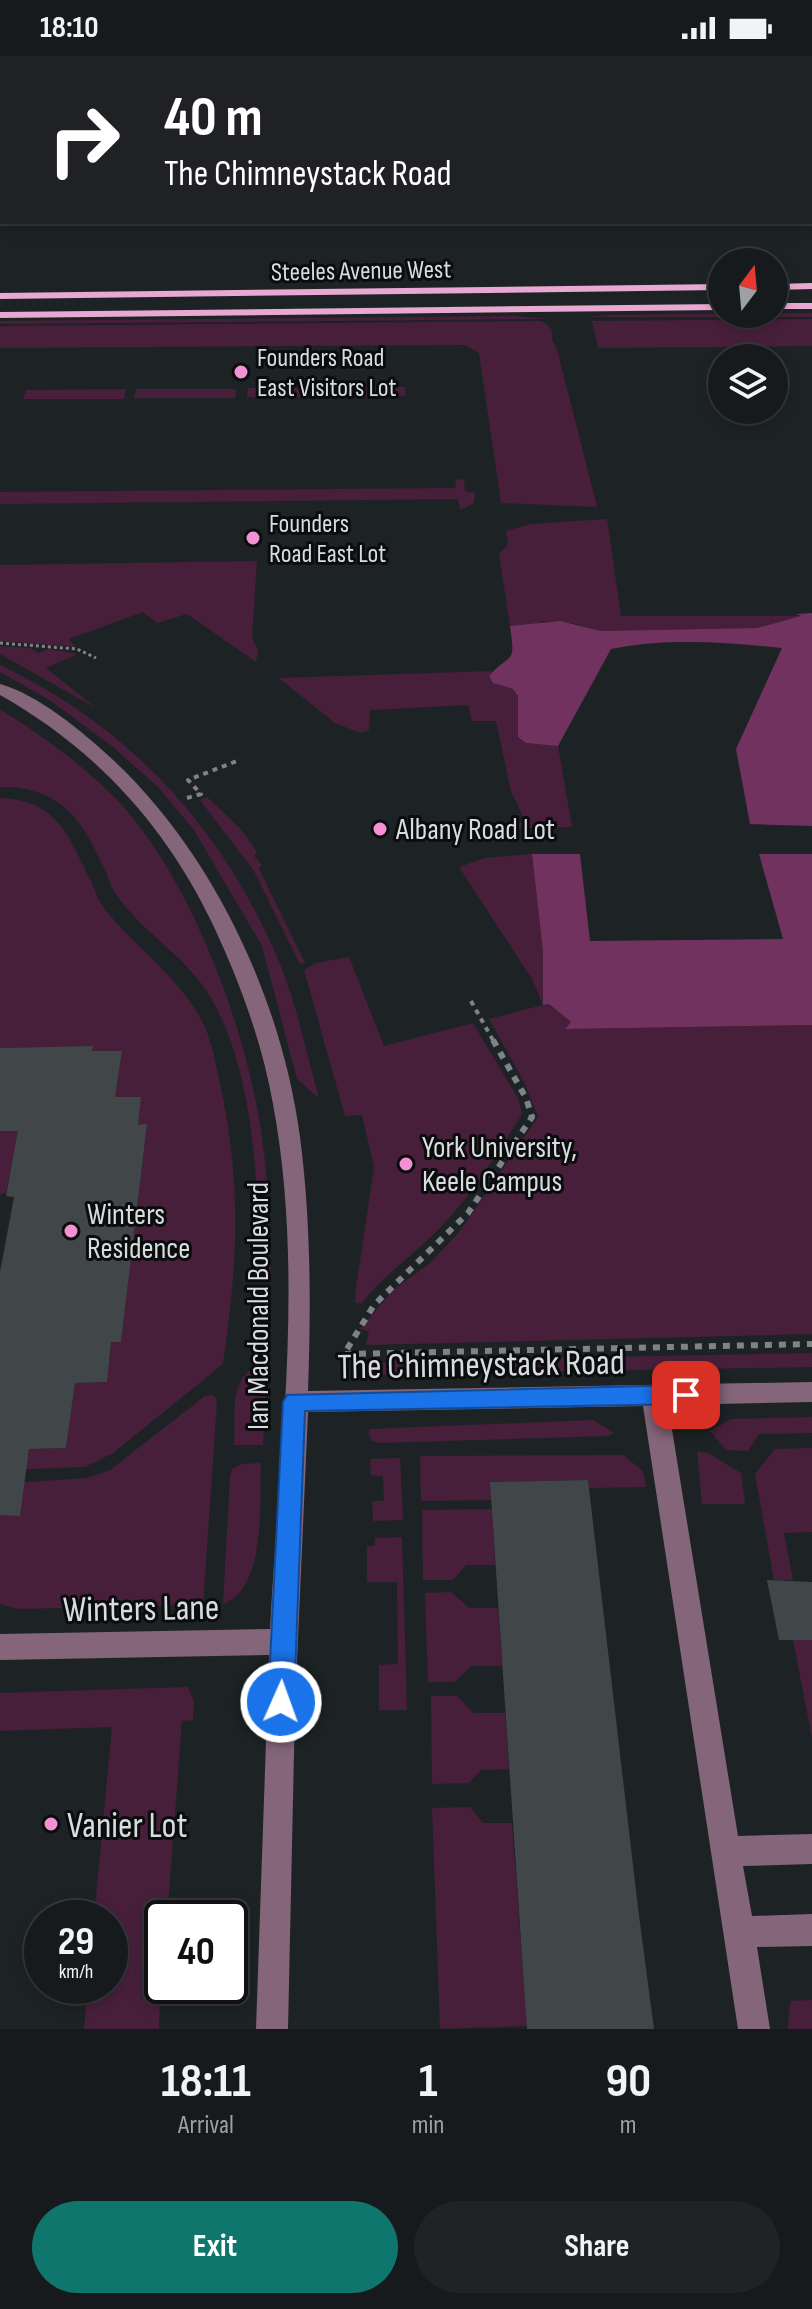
<!DOCTYPE html>
<html lang="en">
<head>
<meta charset="utf-8">
<style>
	:root { --surface:#161a1c; --page:#1f2325; --text:#f1f3f6; --muted:#9ea1a3; --line:#35383b; --accent:#0f766e }
	body { margin:0; font-family:"Sofia Sans Condensed",sans-serif; background:var(--page); color:var(--text); height:100vh; display:flex; flex-direction:column; font-size:30px; white-space:nowrap }
	* { box-sizing:border-box; margin:0 }
	p { font-size:26px; color:var(--muted) }
	.icon { flex:none; width:44px; height:44px; fill:none; stroke:currentColor; stroke-width:2; stroke-linecap:round; stroke-linejoin:round }
	.map { position:relative; height:1973px; overflow:hidden }
	.drawer { display:flex; flex-direction:column; background:var(--surface); flex:1 }
	.drawer>* { flex:none }
	.guide { position:absolute; left:0px; top:0px; width:812px; height:168px; box-shadow:0 4px 12px #0003,0 0 0 2px var(--line); background:#202124; color:#fff; overflow:hidden }
	.needle { width:52px; rotate:16deg }
	.fabs { position:absolute; left:708px; top:192px; display:grid; gap:16px }
	.fabs a { display:grid; place-items:center; width:80px; height:80px; border-radius:50%; background:var(--surface); box-shadow:0 4px 12px #0003,0 0 0 2px var(--line); font-size:40px }
	.speed { position:absolute; left:24px; top:1844px; display:flex; gap:16px; font-size:40px; font-weight:700; text-align:center }
	.speed>* { display:grid; place-content:center; width:104px; height:104px; border-radius:50%; background:var(--surface); box-shadow:0 4px 12px #0003,0 0 0 2px var(--line); line-height:1 }
	.speed small { font-size:20px; font-weight:400 }
	.speed .limit { border:4px solid #111; border-radius:12px; background:#fff; color:#111 }
	.pin { position:absolute; display:grid; place-items:center; width:68px; height:68px; color:#fff; margin:-34px; border-radius:16px; box-shadow:0 4px 12px #0006 }
	.me { position:absolute; width:88px; margin:-44px; rotate:2deg; stroke-linejoin:round; filter:drop-shadow(0 0 6px #0008) }
	.turn { display:flex; align-items:center; gap:28px; height:168px; padding:0 32px; font-size:36px }
	.turn .icon { width:104px; height:104px; stroke-width:2.5 }
	.turn b { display:block; font-size:56px; line-height:68px }
	.eta { display:flex; justify-content:space-evenly; align-items:center; height:136px; text-align:center }
	.eta b { font-size:48px; font-weight:700; line-height:56px }
	.button { display:flex; gap:16px; margin-top:auto; padding:16px 32px }
	.button a { flex:1; height:92px; border-radius:48px; background:var(--accent); color:#fff; font-size:32px; font-weight:700; line-height:92px; text-align:center }
	.button a+a { background:var(--page); color:var(--text) }
	.status { display:flex; justify-content:space-between; align-items:center; height:56px; padding:0 40px; background:var(--surface); direction:ltr }
	.status svg { height:22px; fill:currentColor }
	.map>svg:first-child { display:block }
	.green { fill:#471f3b }
	.forest { fill:#72325f }
	.building { fill:#414749 }
	.lines { fill:none; stroke-linecap:round; stroke-linejoin:round }
	.path-far2 { stroke:#7f8385; stroke-width:3; stroke-dasharray:3 3; stroke-linecap:butt }
	.path-far1 { stroke:#7f8385; stroke-width:4; stroke-dasharray:5 5; stroke-linecap:butt }
	.path { stroke:#7f8385; stroke-width:6; stroke-dasharray:7 7; stroke-linecap:butt }
	.minor { fill:#846579; fill-rule:evenodd }
	.major { fill:#e7a8d1; fill-rule:evenodd }
	.route { fill:#1a73e8; stroke:#114b97; stroke-width:2 }
	.poi-dot { fill:#f491d4; stroke:#0a0c0d; stroke-width:3 }
	.labels { text-anchor:middle; stroke-width:6; stroke-linejoin:round; paint-order:stroke }
	.far-street-label { font-size:26px; fill:#d9dcde; stroke:#0a0c0d }
	.far-poi-label { font-size:26px; fill:#d9dcde; stroke:#0a0c0d; text-anchor:start }
	.poi-label { font-size:30px; fill:#d9dcde; stroke:#0a0c0d; text-anchor:start }
	.street-label { font-size:30px; fill:#d9dcde; stroke:#0a0c0d }
	.near-street-label { font-size:36px; fill:#d9dcde; stroke:#0a0c0d }
	.near-poi-label { font-size:36px; fill:#d9dcde; stroke:#0a0c0d; text-anchor:start }
</style>
</head>
<body>
<div class="status"><b>18:10</b><svg viewBox="0 0 49 12"><path d="M0 12V9h3v3zM5 12V6h3v6zM10 12V3h3v9zM15 12V0h3v12zM26 1h20v11H26zM47 4h2v5h-2z"/></svg></div>
<div class="map">
<svg width="812" height="1973" viewBox="0 0 812 1973">
	<rect width="100%" height="100%" fill="#1d2325"/>
	<g class="green">
		<path d="M 812,257 L 812,261 L 590,261 L 606,259 Z"/>
		<path d="M 513,260 L 549,263 L 0,268 L 0,265 Z"/>
		<path d="M 812,263 L 812,290 L 598,292 L 592,265 Z"/>
		<path d="M 541,265 C 550,270 554,273 552,284 L 557,293 L 597,451 L 501,447 L 479,297 L 465,289 L 0,292 L 0,270 Z"/>
		<path d="M 405,331 L 406,340 L 247,341 L 248,332 Z"/>
		<path d="M 126,333 L 124,343 L 23,343 L 26,334 Z"/>
		<path d="M 136,333 L 236,333 L 235,342 L 134,342 Z"/>
		<path d="M 455,423 L 464,424 L 465,435 L 475,437 L 474,447 L 460,454 L 458,443 L 0,448 L 0,436 L 456,432 Z"/>
		<path d="M 607,463 L 621,560 L 802,560 L 757,572 L 601,575 L 576,568 L 543,565 L 531,570 L 510,570 L 499,498 L 508,488 L 506,475 L 531,468 Z"/>
		<path d="M 257,505 L 252,582 L 258,594 L 256,606 L 187,558 L 157,567 L 143,556 L 69,583 L 75,591 L 0,585 L 0,509 Z"/>
		<path d="M 0,590 L 30,592 L 38,597 L 48,593 L 78,598 L 46,612 L 96,652 L 0,598 Z"/>
		<path d="M 0,609 C 134,673 226,776 282,913 C 298,954 307,1000 319,1042 L 297,1023 L 262,890 L 194,774 L 158,731 L 113,691 L 51,645 L 0,616 Z"/>
		<path d="M 493,615 L 489,620 L 493,627 L 514,633 L 518,639 L 518,681 L 526,687 L 558,690 L 572,771 L 508,773 L 525,765 L 511,735 L 496,665 L 472,665 L 468,649 L 370,654 L 369,674 L 360,677 L 335,667 L 279,622 Z"/>
		<path d="M 0,653 C 42,680 84,709 119,746 C 194,827 250,982 263,1090 C 269,1132 269,1175 271,1218 L 260,1218 C 258,1130 255,1009 206,934 C 181,897 140,874 115,837 C 110,830 109,822 105,814 C 82,763 61,731 0,731 Z"/>
		<path d="M 207,741 L 241,773 L 257,796 L 254,800 L 262,809 L 259,813 L 305,907 L 300,908 L 254,815 L 200,744 Z"/>
		<path d="M 0,742 C 57,744 68,779 91,825 C 95,834 98,845 104,852 C 135,892 179,920 203,967 C 213,987 217,1015 222,1037 C 242,1138 237,1207 223,1308 L 113,1397 L 85,1411 L 6,1414 L 8,1403 L 28,1403 L 29,1393 L 66,1392 L 75,1327 L 107,1326 L 111,1286 L 121,1286 L 147,1069 L 138,1069 L 141,1041 L 115,1041 L 122,995 L 92,995 L 93,990 L 0,992 Z"/>
		<path d="M 532,798 L 543,896 L 543,949 L 549,948 L 571,966 L 566,973 L 812,969 L 812,1278 L 366,1289 L 369,1276 L 360,1273 L 393,1234 L 430,1207 L 460,1175 L 538,1061 L 525,1028 L 489,963 L 543,949 L 532,923 L 459,811 L 485,802 Z"/>
		<path d="M 349,901 L 384,990 L 473,967 L 519,1044 L 522,1058 C 496,1100 468,1145 433,1179 C 408,1203 382,1221 361,1248 L 355,1246 L 356,1232 L 374,1111 L 362,1059 L 345,1060 L 304,914 L 316,907 Z"/>
		<path d="M 42,1074 L 17,1120 L 9,1121 L 6,1137 L 0,1138 L 0,1075 Z"/>
		<path d="M 812,1297 L 812,1311 L 364,1319 L 366,1309 L 395,1305 Z"/>
		<path d="M 267,1307 L 263,1389 L 234,1389 C 236,1355 227,1316 267,1307 Z"/>
		<path d="M 214,1339 L 217,1346 L 203,1549 L 18,1553 L 0,1548 L 0,1443 L 12,1427 L 87,1422 L 110,1414 L 205,1340 Z"/>
		<path d="M 812,1361 L 812,1377 L 759,1378 L 748,1395 L 726,1394 L 710,1375 L 731,1363 Z"/>
		<path d="M 593,1364 L 614,1377 L 609,1380 L 380,1387 L 372,1385 L 368,1377 L 370,1373 Z"/>
		<path d="M 812,1392 L 812,1476 L 784,1477 L 793,1524 L 774,1524 L 755,1418 L 775,1393 Z"/>
		<path d="M 697,1395 L 708,1397 L 741,1417 L 745,1448 L 702,1448 Z"/>
		<path d="M 623,1399 L 643,1415 L 646,1431 L 589,1432 L 588,1424 L 491,1426 L 492,1444 L 421,1445 L 420,1400 Z"/>
		<path d="M 400,1402 L 403,1464 L 373,1465 L 372,1445 L 384,1445 L 383,1420 L 371,1419 L 370,1403 Z"/>
		<path d="M 261,1407 C 259,1445 267,1532 223,1548 L 230,1420 L 232,1413 L 242,1408 Z"/>
		<path d="M 492,1453 L 495,1509 L 466,1509 L 453,1524 L 423,1524 L 422,1454 Z"/>
		<path d="M 402,1481 L 407,1654 L 379,1654 L 379,1609 L 398,1608 L 397,1526 L 367,1526 L 367,1490 L 375,1490 L 375,1482 Z"/>
		<path d="M 451,1536 L 469,1552 L 498,1552 L 502,1610 L 471,1610 L 455,1626 L 428,1626 L 425,1537 Z"/>
		<path d="M 793,1584 L 812,1584 L 812,1682 Z"/>
		<path d="M 188,1631 L 194,1646 L 193,1664 L 182,1665 L 167,1862 L 162,1862 L 159,1973 L 84,1973 L 88,1930 L 110,1930 L 110,1862 L 94,1862 L 112,1671 L 0,1675 L 0,1637 Z"/>
		<path d="M 431,1640 L 457,1640 L 473,1657 L 505,1657 L 509,1713 L 481,1714 L 469,1727 L 432,1728 Z"/>
		<path d="M 470,1751 L 483,1767 L 512,1767 L 527,1970 L 440,1973 L 432,1752 Z"/>
		<path d="M 812,1944 L 812,1973 L 788,1973 L 790,1945 Z"/>
	</g>
	<g class="forest">
		<path d="M 812,557 L 812,770 L 750,768 L 736,693 L 782,592 C 724,586 668,582 611,593 L 558,690 L 526,687 L 518,681 L 518,640 L 513,633 L 493,627 L 489,620 C 511,595 516,611 510,570 L 560,565 L 601,575 L 757,572 L 801,560 L 796,558 Z"/>
		<path d="M 532,798 L 580,798 L 590,885 L 783,883 L 759,798 L 812,798 L 812,969 L 565,973 L 571,966 L 549,948 L 543,949 L 543,896 Z"/>
	</g>
	<g class="building">
		<path d="M 93,990 L 92,995 L 122,995 L 115,1041 L 141,1041 L 138,1069 L 147,1068 L 121,1286 L 111,1286 L 107,1326 L 75,1327 L 66,1392 L 29,1393 L 20,1460 L 0,1459 L 0,1216 L 14,1141 L 6,1140 L 18,1075 L 0,1075 L 0,992 Z"/>
		<path d="M 588,1424 L 638,1852 L 654,1973 L 527,1973 L 490,1426 Z"/>
		<path d="M 767,1524 L 812,1526 L 812,1584 L 779,1584 Z"/>
	</g>
	<g class="lines">
		<path class="path-far2" d="M 0,587 L 77,593 L 96,602"/>
		<g class="path-far1">
			<path d="M 187,742 L 201,738 L 188,724 L 237,705"/>
			<path d="M 471,945 L 494,986"/>
		</g>
		<path class="path" d="M 493,984 L 526,1042 L 532,1061 L 468,1157 L 374,1249 L 344,1298 L 812,1288"/>
		<path class="minor" d="M 0,628 C 37,638 83,676 111,702 C 213,796 282,944 300,1081 C 311,1165 311,1250 308,1335 L 812,1326 L 812,1346 L 668,1349 L 738,1780 L 812,1778 L 812,1808 L 743,1810 L 752,1860 L 812,1858 L 812,1890 L 757,1891 L 770,1973 L 738,1973 L 643,1350 L 308,1356 L 295,1651 L 288,1973 L 256,1973 L 269,1599 L 0,1604 L 0,1578 L 270,1573 C 279,1401 305,1219 273,1048 C 262,986 240,927 214,871 C 167,771 96,693 0,639 Z"/>
		<g class="major">
			<path d="M 812,227 L 812,233 L 774,234 L 774,228 Z"/>
			<path d="M 722,228 L 722,234 L 0,243 L 0,237 Z"/>
			<rect x="774" y="247" width="38" height="6"/>
			<path d="M 722,248 L 722,254 L 0,262 L 0,256 Z"/>
		</g>
	</g>
	<path class="route" d="M 686,1329 L 694,1332 L 697,1339 L 694,1345 L 686,1348 L 305,1355 L 294,1646 L 290,1655 L 281,1658 L 272,1655 L 268,1646 L 283,1346 L 287,1339 Z"/>
	<g class="poi-dot">
		<circle cx="241" cy="316" r="8"/>
		<circle cx="253" cy="482" r="8"/>
		<circle cx="380" cy="773" r="8"/>
		<circle cx="406" cy="1108" r="8"/>
		<circle cx="71" cy="1175" r="8"/>
		<circle cx="51" cy="1768" r="8"/>
	</g>
	<g class="labels">
		<g class="far-street-label">
			<text transform="translate(361 214) rotate(-1)" y="9">Steeles Avenue West</text>
		</g>
		<g class="far-poi-label">
			<text x="257" y="310">Founders Road<tspan x="257" dy="30">East Visitors Lot</tspan></text>
			<text x="269" y="476">Founders<tspan x="269" dy="30">Road East Lot</tspan></text>
		</g>
		<g class="poi-label">
			<text x="396" y="783">Albany Road Lot</text>
			<text x="422" y="1101">York University,<tspan x="422" dy="34">Keele Campus</tspan></text>
			<text x="87" y="1168">Winters<tspan x="87" dy="34">Residence</tspan></text>
		</g>
		<g class="street-label">
			<text transform="translate(258 1250) rotate(-90)" y="10">Ian Macdonald Boulevard</text>
		</g>
		<g class="near-street-label">
			<text transform="translate(481 1307) rotate(-1)" y="13">The Chimneystack Road</text>
			<text transform="translate(141 1551) rotate(-1)" y="13">Winters Lane</text>
		</g>
		<g class="near-poi-label">
			<text x="67" y="1781">Vanier Lot</text>
		</g>
	</g>
</svg>
<div class="fabs">
<a><svg class="needle" viewBox="-14 -14 28 28"><path d="M0-13l5 13h-10z" fill="#e53935"/><path d="M0 13l5-13h-10z" fill="#9ea1a3"/></svg></a>
<a><svg class="icon" aria-label="layers" viewBox="0 0 24 24"><path d="M12 4l9 5-9 5-9-5zM3 14l9 5 9-5"/></svg></a>
</div>
<div class="speed"><div>29<small>km/h</small></div><div class="limit">40</div></div>
<div class="pin" style="left:686px;top:1339px;background:#d93025"><svg class="icon" aria-label="arrive" viewBox="0 0 24 24"><path d="M6 21V4h12l-3 4 3 4H6"/></svg></div>
<svg class="me" style="left:281px;top:1646px" viewBox="-20 -20 40 40"><circle r="17" fill="#1a73e8" stroke="#fff" stroke-width="3"/><path d="M0-11L8 9 0 5-8 9z" fill="#fff"/></svg>
<div class="guide">
<div class="turn"><svg class="icon" aria-label="right" viewBox="0 0 24 24"><path d="M7 20v-9h11M14 6l5 5-5 5"/></svg><div><b>40 m</b>The Chimneystack Road</div></div>
</div>
</div>
<section class="drawer">
<div class="eta">
<div><b>18:11</b><p>Arrival</p></div>
<div><b>1</b><p>min</p></div>
<div><b>90</b><p>m</p></div>
</div>
<div class="button"><a>Exit</a><a>Share</a></div>
</section>
</body>
</html>
